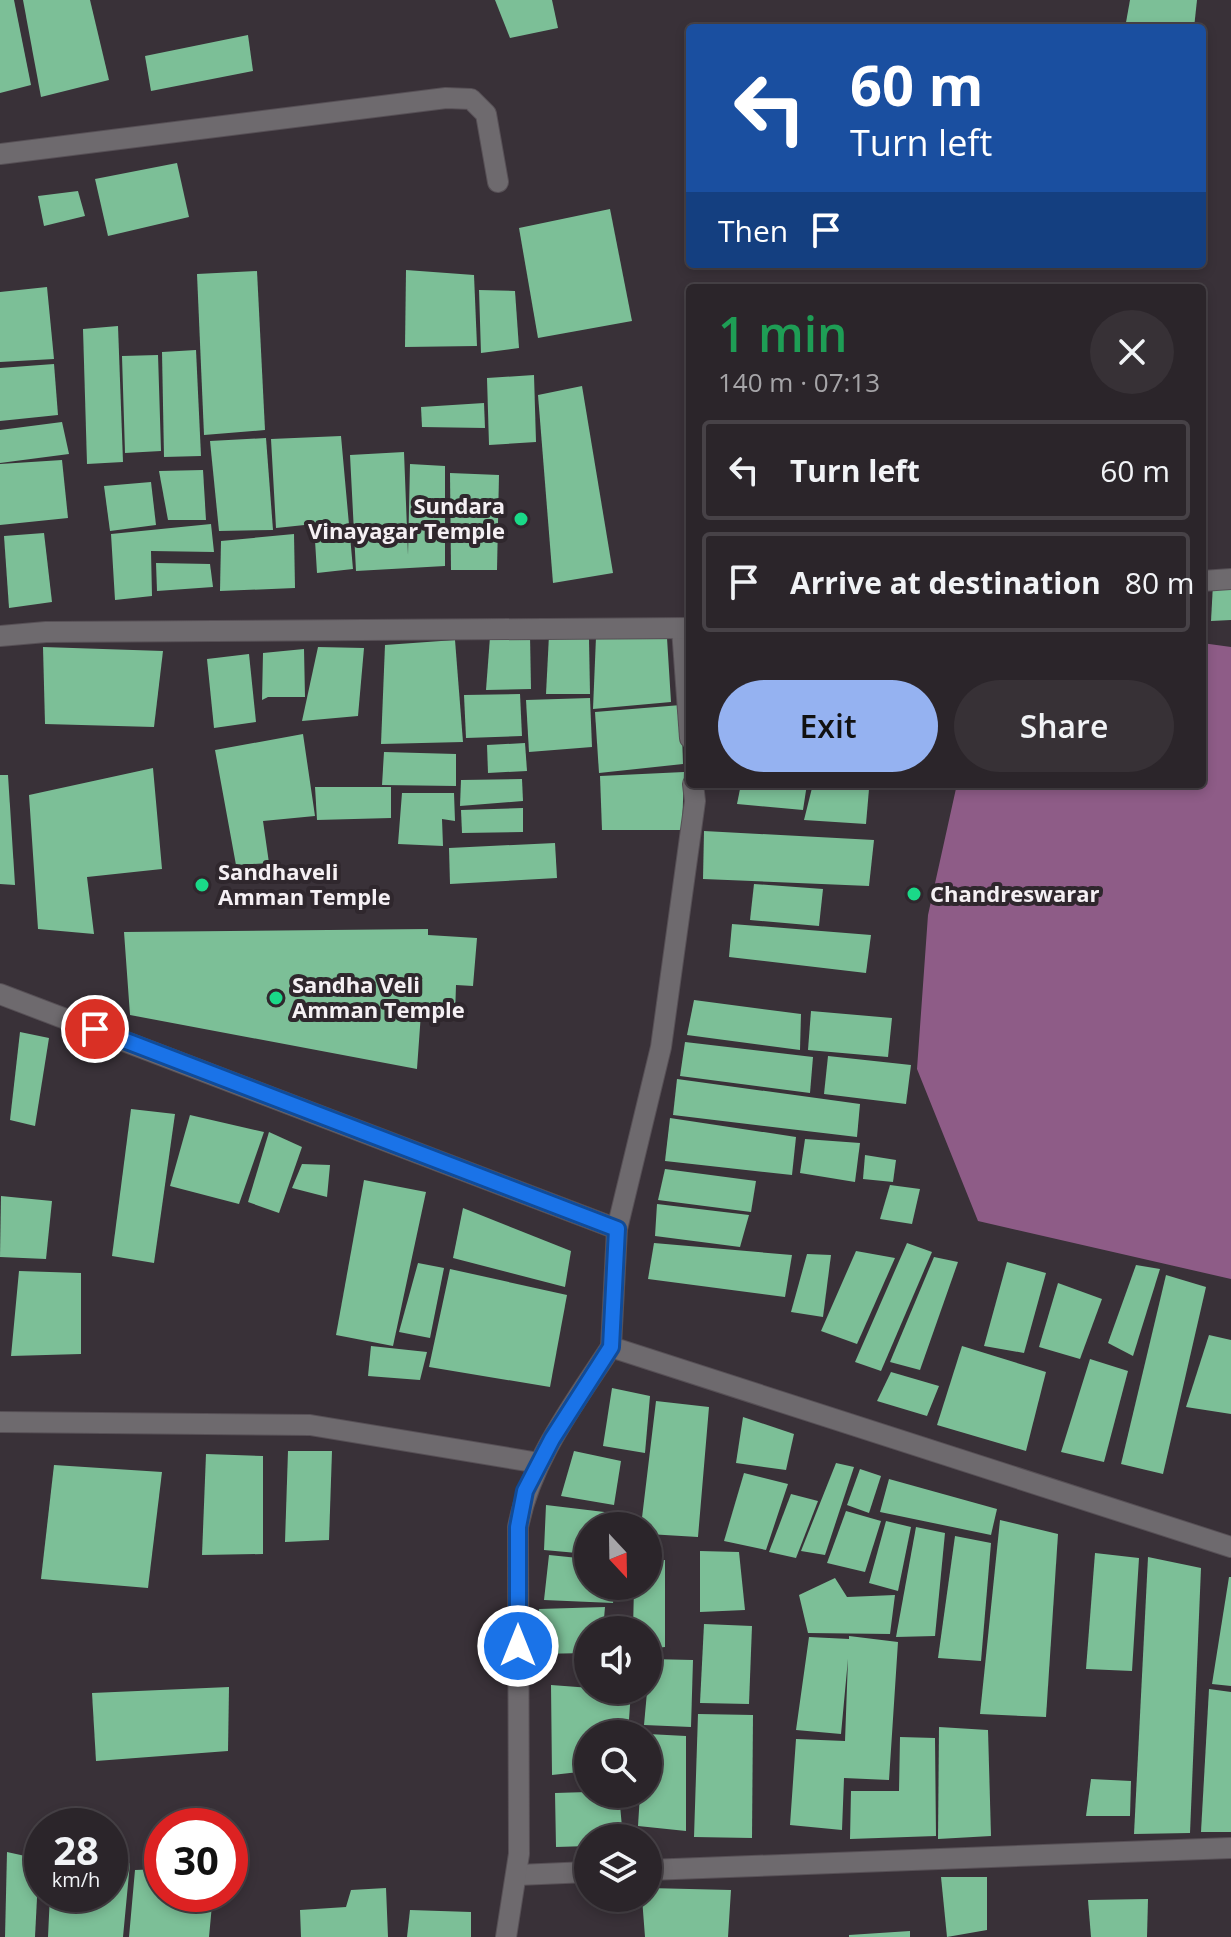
<!DOCTYPE html>
<html lang="en">
<head>
<meta charset="utf-8">
<style>
	:root { --surface:#2b252a; --page:#373136; --text:#f1f3f6; --muted:#a6a5a8; --line:#474247; --accent:#95b2f1 }
	body { margin:0; font-family:"Open Sans",sans-serif; background:var(--page); color:var(--text); height:100vh; display:flex; flex-direction:column; font-size:30px; white-space:nowrap }
	* { box-sizing:border-box; margin:0 }
	p { font-size:26px; color:var(--muted) }
	.icon { flex:none; width:44px; height:44px; fill:none; stroke:currentColor; stroke-width:2; stroke-linecap:round; stroke-linejoin:round }
	.map { position:relative; flex:1; overflow:hidden }
	.details { position:absolute; left:686px; top:284px; width:520px; height:504px; display:flex; flex-direction:column; background:var(--surface); border-radius:8px; box-shadow:0 4px 12px #0003,0 0 0 2px var(--line) }
	.details>* { flex:none }
	.hud { position:absolute; left:686px; top:24px; width:520px; height:244px; border-radius:8px; box-shadow:0 4px 12px #0003,0 0 0 2px var(--line); background:#1a4fa0; color:#fff; overflow:hidden }
	.needle { width:52px; rotate:158deg }
	.tools { position:absolute; left:574px; top:1512px; display:grid; gap:16px }
	.tools a { display:grid; place-items:center; width:88px; height:88px; border-radius:50%; background:var(--surface); box-shadow:0 4px 12px #0003,0 0 0 2px var(--line); font-size:40px }
	.speed { position:absolute; left:24px; top:1808px; display:flex; gap:16px; font-size:40px; font-weight:700; text-align:center }
	.speed>* { display:grid; place-content:center; width:104px; height:104px; border-radius:50%; background:var(--surface); box-shadow:0 4px 12px #0003,0 0 0 2px var(--line); line-height:1 }
	.speed small { font-size:20px; font-weight:400 }
	.speed .limit { border:12px solid #d22; background:#fff; color:#111 }
	.pin { position:absolute; display:grid; place-items:center; width:68px; height:68px; color:#fff; margin:-34px; border:4px solid #fff; border-radius:50%; box-shadow:0 2px 8px #0007 }
	.me { position:absolute; width:88px; margin:-44px; rotate:0deg; stroke-linejoin:round; filter:drop-shadow(0 0 6px #0008) }
	.turn { display:flex; align-items:center; gap:28px; height:168px; padding:0 32px; font-size:36px }
	.turn .icon { width:104px; height:104px; stroke-width:2.5 }
	.turn b { display:block; font-size:56px; line-height:68px }
	.then { display:flex; align-items:center; height:76px; padding:0 32px; background:#0003; gap:16px; font-size:30px }
	.round { display:grid; place-items:center; flex:none; width:84px; height:84px; border-radius:42px; background:var(--page) }
	.overview { display:flex; align-items:center; justify-content:space-between; height:136px; padding:0 32px }
	h1 { font-size:48px; font-weight:600; line-height:60px; color:#1e9e55 }
	.action { display:flex; gap:16px; margin-top:auto; padding:16px 32px }
	.action a { flex:1; height:92px; border-radius:48px; background:var(--accent); color:#111; font-size:32px; font-weight:600; line-height:92px; text-align:center }
	.action a+a { background:var(--page); color:var(--text) }
	ul { padding:0; list-style:none }
	li { display:flex; align-items:center; gap:24px; height:100px; margin:0 16px 12px; padding:0 16px; border:4px solid var(--line); border-radius:8px }
	li div { flex:1 }
	li b { display:block; font-size:30px }
	li em { font-style:normal }
	.map>svg:first-child { display:block }
	.water { fill:#8e5c87 }
	.building { fill:#7cbf97 }
	.lines { fill:none; stroke-linecap:round; stroke-linejoin:round }
	.minor-casing { stroke:#575056; stroke-width:22 }
	.minor { stroke:#6e6a6e; stroke-width:20 }
	.route-casing { stroke:#114b97; stroke-width:20 }
	.route { stroke:#1a73e8; stroke-width:14 }
	.poi-dot { fill:#1ad988; stroke:#2f272d; stroke-width:3 }
	.labels { text-anchor:middle; stroke-width:8; stroke-linejoin:round; paint-order:stroke }
	.poi-label { font-size:22px; font-weight:bold; fill:#f5f0f4; stroke:#2f272d; text-anchor:start }
</style>
</head>
<body>
<div class="map">
<svg width="1231" height="1937" viewBox="0 0 1231 1937">
	<rect width="100%" height="100%" fill="#393138"/>
	<path class="water" d="M 1202,643 L 1231,647 L 1231,1279 L 978,1221 L 917,1069 L 928,915 L 957,784 L 1202,784 Z"/>
	<g class="building">
		<path d="M 0,0 L 14,0 L 31,85 L 0,93 Z"/>
		<path d="M 23,0 L 90,0 L 109,80 L 41,97 Z"/>
		<path d="M 495,0 L 552,0 L 558,28 L 510,38 Z"/>
		<path d="M 1130,0 L 1197,0 L 1194,28 L 1125,28 Z"/>
		<path d="M 248,35 L 253,71 L 151,91 L 145,56 Z"/>
		<path d="M 177,163 L 189,217 L 108,236 L 95,179 Z"/>
		<path d="M 78,191 L 85,216 L 44,226 L 38,196 Z"/>
		<path d="M 610,209 L 632,321 L 538,338 L 519,228 Z"/>
		<path d="M 406,270 L 474,275 L 477,346 L 405,347 Z"/>
		<path d="M 257,271 L 265,430 L 204,435 L 197,274 Z"/>
		<path d="M 47,287 L 54,359 L 0,362 L 0,292 Z"/>
		<path d="M 479,290 L 515,291 L 519,348 L 481,353 Z"/>
		<path d="M 118,326 L 123,462 L 87,464 L 83,329 Z"/>
		<path d="M 196,350 L 201,456 L 164,457 L 162,352 Z"/>
		<path d="M 158,355 L 161,451 L 125,453 L 122,356 Z"/>
		<path d="M 54,364 L 58,415 L 0,421 L 0,368 Z"/>
		<path d="M 534,375 L 536,442 L 489,445 L 487,378 Z"/>
		<path d="M 582,386 L 613,573 L 553,583 L 538,395 Z"/>
		<path d="M 484,403 L 485,428 L 422,427 L 421,407 Z"/>
		<path d="M 62,422 L 69,454 L 0,463 L 0,430 Z"/>
		<path d="M 341,436 L 353,569 L 317,573 L 314,524 L 276,528 L 271,439 Z"/>
		<path d="M 266,438 L 273,530 L 219,531 L 210,441 Z"/>
		<path d="M 404,452 L 408,555 L 410,464 L 445,466 L 445,566 L 356,571 L 350,455 Z"/>
		<path d="M 62,460 L 68,518 L 0,525 L 0,464 Z"/>
		<path d="M 203,470 L 206,520 L 168,520 L 159,471 Z"/>
		<path d="M 450,473 L 499,475 L 497,570 L 451,570 Z"/>
		<path d="M 151,482 L 156,525 L 110,531 L 104,486 Z"/>
		<path d="M 211,524 L 214,552 L 151,551 L 152,596 L 115,600 L 111,534 Z"/>
		<path d="M 44,533 L 52,602 L 9,608 L 4,536 Z"/>
		<path d="M 294,534 L 295,588 L 220,591 L 221,541 Z"/>
		<path d="M 156,563 L 210,564 L 213,587 L 157,591 Z"/>
		<path d="M 1231,583 L 1231,620 L 1211,621 L 1213,584 Z"/>
		<path d="M 530,635 L 531,689 L 486,690 L 490,637 Z"/>
		<path d="M 549,635 L 589,639 L 590,694 L 546,694 Z"/>
		<path d="M 596,637 L 667,638 L 671,702 L 593,709 Z"/>
		<path d="M 455,640 L 463,742 L 381,744 L 385,645 Z"/>
		<path d="M 43,647 L 163,651 L 154,727 L 45,724 Z"/>
		<path d="M 318,647 L 364,648 L 358,716 L 302,721 Z"/>
		<path d="M 304,649 L 305,697 L 268,697 L 262,700 L 263,653 Z"/>
		<path d="M 249,654 L 256,722 L 214,728 L 207,659 Z"/>
		<path d="M 520,694 L 522,736 L 466,738 L 464,695 Z"/>
		<path d="M 590,698 L 592,747 L 529,752 L 526,700 Z"/>
		<path d="M 681,705 L 683,764 L 599,773 L 595,712 Z"/>
		<path d="M 303,734 L 315,816 L 263,821 L 269,863 L 236,865 L 215,750 Z"/>
		<path d="M 525,743 L 527,771 L 488,773 L 487,745 Z"/>
		<path d="M 384,752 L 456,754 L 456,786 L 382,785 Z"/>
		<path d="M 153,768 L 162,869 L 87,877 L 94,934 L 38,929 L 29,795 Z"/>
		<path d="M 684,772 L 682,830 L 602,830 L 600,776 Z"/>
		<path d="M 0,775 L 8,775 L 15,885 L 0,884 Z"/>
		<path d="M 522,779 L 523,801 L 460,806 L 461,780 Z"/>
		<path d="M 741,784 L 807,784 L 803,810 L 737,804 Z"/>
		<path d="M 813,784 L 869,789 L 866,824 L 804,820 Z"/>
		<path d="M 315,787 L 391,787 L 391,818 L 317,820 Z"/>
		<path d="M 402,793 L 454,793 L 455,821 L 442,819 L 443,846 L 398,844 Z"/>
		<path d="M 523,808 L 523,832 L 462,833 L 461,810 Z"/>
		<path d="M 704,831 L 874,840 L 869,886 L 703,879 Z"/>
		<path d="M 555,843 L 557,878 L 450,884 L 449,848 Z"/>
		<path d="M 754,884 L 823,889 L 819,926 L 750,920 Z"/>
		<path d="M 732,924 L 871,935 L 866,973 L 729,957 Z"/>
		<path d="M 428,929 L 428,935 L 477,938 L 473,986 L 456,985 L 455,1016 L 421,1013 L 417,1069 L 130,1015 L 124,932 Z"/>
		<path d="M 694,1000 L 801,1014 L 800,1050 L 687,1035 Z"/>
		<path d="M 811,1011 L 892,1018 L 888,1057 L 808,1050 Z"/>
		<path d="M 20,1032 L 49,1038 L 35,1126 L 10,1120 Z"/>
		<path d="M 685,1042 L 813,1057 L 810,1093 L 680,1076 Z"/>
		<path d="M 828,1056 L 911,1065 L 906,1104 L 824,1094 Z"/>
		<path d="M 677,1079 L 860,1104 L 857,1137 L 673,1115 Z"/>
		<path d="M 131,1109 L 175,1114 L 154,1263 L 112,1256 Z"/>
		<path d="M 190,1115 L 264,1132 L 239,1204 L 170,1186 Z"/>
		<path d="M 670,1118 L 796,1137 L 792,1175 L 665,1161 Z"/>
		<path d="M 269,1132 L 302,1147 L 279,1213 L 248,1202 Z"/>
		<path d="M 805,1139 L 860,1143 L 855,1182 L 800,1173 Z"/>
		<path d="M 865,1155 L 896,1160 L 893,1182 L 863,1179 Z"/>
		<path d="M 302,1164 L 330,1165 L 327,1197 L 292,1188 Z"/>
		<path d="M 665,1169 L 756,1181 L 751,1212 L 658,1200 Z"/>
		<path d="M 364,1180 L 426,1192 L 393,1346 L 336,1335 Z"/>
		<path d="M 890,1185 L 920,1189 L 912,1224 L 880,1219 Z"/>
		<path d="M 1,1196 L 52,1201 L 46,1259 L 0,1257 Z"/>
		<path d="M 657,1204 L 749,1215 L 740,1247 L 655,1236 Z"/>
		<path d="M 463,1208 L 571,1251 L 565,1287 L 453,1258 Z"/>
		<path d="M 654,1243 L 792,1255 L 785,1297 L 648,1279 Z"/>
		<path d="M 907,1243 L 932,1252 L 881,1371 L 855,1362 Z"/>
		<path d="M 856,1251 L 895,1258 L 857,1344 L 821,1331 Z"/>
		<path d="M 807,1254 L 831,1255 L 823,1317 L 791,1312 Z"/>
		<path d="M 934,1257 L 958,1262 L 920,1370 L 890,1362 Z"/>
		<path d="M 1007,1262 L 1046,1273 L 1024,1353 L 984,1346 Z"/>
		<path d="M 418,1263 L 444,1268 L 430,1338 L 399,1332 Z"/>
		<path d="M 1136,1265 L 1160,1269 L 1133,1356 L 1108,1343 Z"/>
		<path d="M 450,1269 L 567,1295 L 550,1387 L 429,1367 Z"/>
		<path d="M 19,1271 L 81,1273 L 81,1354 L 11,1356 Z"/>
		<path d="M 1166,1275 L 1206,1287 L 1163,1474 L 1121,1464 Z"/>
		<path d="M 1058,1283 L 1102,1299 L 1080,1359 L 1039,1347 Z"/>
		<path d="M 1209,1335 L 1231,1340 L 1231,1414 L 1186,1407 Z"/>
		<path d="M 371,1346 L 427,1352 L 420,1380 L 368,1376 Z"/>
		<path d="M 962,1346 L 1046,1372 L 1026,1451 L 937,1425 Z"/>
		<path d="M 1090,1359 L 1128,1371 L 1104,1462 L 1061,1452 Z"/>
		<path d="M 891,1372 L 939,1386 L 927,1416 L 877,1401 Z"/>
		<path d="M 612,1388 L 650,1396 L 645,1453 L 603,1446 Z"/>
		<path d="M 656,1401 L 709,1407 L 698,1537 L 648,1534 L 648,1526 L 641,1526 Z"/>
		<path d="M 743,1417 L 794,1434 L 786,1470 L 736,1463 Z"/>
		<path d="M 288,1451 L 332,1451 L 329,1540 L 285,1542 Z"/>
		<path d="M 574,1451 L 621,1461 L 614,1505 L 561,1496 Z"/>
		<path d="M 206,1454 L 263,1456 L 263,1554 L 202,1555 Z"/>
		<path d="M 836,1463 L 854,1467 L 825,1555 L 801,1551 Z"/>
		<path d="M 54,1465 L 162,1472 L 148,1588 L 41,1579 Z"/>
		<path d="M 860,1469 L 881,1476 L 869,1513 L 847,1505 Z"/>
		<path d="M 744,1473 L 788,1484 L 766,1550 L 724,1541 Z"/>
		<path d="M 889,1479 L 997,1509 L 991,1535 L 880,1512 Z"/>
		<path d="M 791,1494 L 818,1501 L 796,1558 L 769,1552 Z"/>
		<path d="M 546,1505 L 621,1514 L 620,1526 L 588,1526 L 588,1554 L 544,1550 Z"/>
		<path d="M 846,1511 L 881,1521 L 865,1572 L 827,1563 Z"/>
		<path d="M 1000,1520 L 1058,1534 L 1046,1717 L 980,1714 Z"/>
		<path d="M 886,1521 L 911,1527 L 898,1591 L 869,1583 Z"/>
		<path d="M 916,1527 L 945,1533 L 935,1636 L 896,1637 Z"/>
		<path d="M 955,1536 L 991,1543 L 981,1661 L 938,1658 Z"/>
		<path d="M 700,1551 L 739,1552 L 745,1610 L 700,1612 Z"/>
		<path d="M 1095,1553 L 1139,1558 L 1132,1671 L 1086,1669 Z"/>
		<path d="M 549,1555 L 588,1559 L 588,1586 L 615,1586 L 613,1603 L 544,1600 Z"/>
		<path d="M 1148,1557 L 1201,1568 L 1190,1833 L 1134,1834 Z"/>
		<path d="M 665,1560 L 665,1647 L 648,1649 L 648,1630 L 633,1630 L 634,1586 L 648,1586 L 648,1561 Z"/>
		<path d="M 1229,1577 L 1231,1577 L 1231,1686 L 1212,1684 Z"/>
		<path d="M 835,1578 L 847,1597 L 895,1595 L 890,1634 L 808,1633 L 799,1595 Z"/>
		<path d="M 605,1607 L 603,1630 L 588,1630 L 588,1653 L 536,1654 L 539,1609 Z"/>
		<path d="M 704,1624 L 752,1626 L 749,1704 L 700,1703 Z"/>
		<path d="M 849,1636 L 898,1642 L 889,1780 L 844,1778 L 842,1830 L 790,1825 L 796,1739 L 845,1741 L 848,1659 L 841,1734 L 796,1730 L 809,1637 L 849,1639 Z"/>
		<path d="M 650,1659 L 693,1660 L 691,1727 L 644,1725 Z"/>
		<path d="M 551,1685 L 631,1691 L 628,1734 L 588,1734 L 588,1771 L 552,1775 Z"/>
		<path d="M 229,1687 L 228,1751 L 96,1761 L 92,1693 Z"/>
		<path d="M 1209,1689 L 1231,1692 L 1231,1832 L 1201,1832 Z"/>
		<path d="M 698,1714 L 753,1715 L 752,1838 L 694,1837 Z"/>
		<path d="M 939,1727 L 988,1730 L 991,1836 L 938,1839 Z"/>
		<path d="M 648,1734 L 686,1736 L 686,1831 L 638,1826 L 640,1794 L 648,1794 Z"/>
		<path d="M 900,1737 L 935,1738 L 936,1836 L 850,1839 L 851,1791 L 899,1791 Z"/>
		<path d="M 1091,1779 L 1131,1781 L 1130,1816 L 1086,1816 Z"/>
		<path d="M 588,1792 L 619,1794 L 623,1838 L 588,1838 L 588,1846 L 556,1847 L 555,1793 Z"/>
		<path d="M 7,1852 L 39,1859 L 35,1937 L 5,1937 Z"/>
		<path d="M 130,1863 L 123,1937 L 48,1937 L 50,1894 L 110,1894 L 110,1864 Z"/>
		<path d="M 162,1869 L 162,1894 L 213,1894 L 209,1937 L 129,1937 L 135,1870 Z"/>
		<path d="M 941,1877 L 987,1877 L 987,1930 L 947,1937 Z"/>
		<path d="M 386,1888 L 388,1937 L 301,1937 L 300,1910 L 346,1907 L 351,1890 Z"/>
		<path d="M 648,1888 L 731,1890 L 728,1937 L 645,1937 L 642,1898 L 648,1898 Z"/>
		<path d="M 1148,1899 L 1147,1937 L 1091,1937 L 1088,1900 Z"/>
		<path d="M 410,1910 L 471,1912 L 471,1937 L 407,1937 Z"/>
		<path d="M 910,1931 L 910,1937 L 849,1937 L 849,1935 Z"/>
	</g>
	<g class="lines">
		<defs>
			<g id="minor">
				<path d="M 0,154 L 446,98 L 471,99 L 486,114 L 498,182"/>
				<path d="M 1202,581 L 1231,579"/>
				<path d="M 682,629 L 690,738"/>
				<path d="M 0,636 L 46,632 L 690,628"/>
				<path d="M 0,994 L 617,1229 L 611,1347 L 1231,1547"/>
				<path d="M 617,1229 L 661,1047 L 695,801 L 693,784"/>
				<path d="M 0,1422 L 310,1425 L 539,1463"/>
				<path d="M 648,1870 L 1231,1848"/>
				<path d="M 518,1875 L 588,1872"/>
				<path d="M 506,1937 L 519,1854 L 518,1527 C 531,1460 574,1404 611,1347"/>
			</g>
		</defs>
		<use href="#minor" class="minor-casing"/>
		<use href="#minor" class="minor"/>
	</g>
	<g class="lines">
		<defs>
			<path id="route" d="M 95,1029 L 617,1229 L 611,1347 L 552,1439 L 525,1491 L 518,1527 L 518,1646"/>
		</defs>
		<use href="#route" class="route-casing"/>
		<use href="#route" class="route"/>
	</g>
	<g class="poi-dot">
		<circle cx="521" cy="519" r="8"/>
		<circle cx="202" cy="885" r="8"/>
		<circle cx="914" cy="894" r="8"/>
		<circle cx="276" cy="998" r="8"/>
	</g>
	<g class="labels">
		<g class="poi-label">
			<text x="505" y="514" text-anchor="end">Sundara<tspan x="505" dy="25">Vinayagar Temple</tspan></text>
			<text x="218" y="880">Sandhaveli<tspan x="218" dy="25">Amman Temple</tspan></text>
			<text x="930" y="902">Chandreswarar</text>
			<text x="292" y="993">Sandha Veli<tspan x="292" dy="25">Amman Temple</tspan></text>
		</g>
	</g>
</svg>
<div class="tools">
<a><svg class="needle" viewBox="-14 -14 28 28"><path d="M0-13l5 13h-10z" fill="#e53935"/><path d="M0 13l5-13h-10z" fill="#a6a5a8"/></svg></a>
<a><svg class="icon" aria-label="sound" viewBox="0 0 24 24"><path d="M4 9h4l5-4v14l-5-4H4zM17 9q2 3 0 6"/></svg></a>
<a><svg class="icon" aria-label="search" viewBox="0 0 24 24"><circle cx="10" cy="10" r="6"/><path d="M15 15l6 6"/></svg></a>
<a><svg class="icon" aria-label="layers" viewBox="0 0 24 24"><path d="M12 4l9 5-9 5-9-5zM3 14l9 5 9-5"/></svg></a>
</div>
<div class="speed"><div>28<small>km/h</small></div><div class="limit">30</div></div>
<div class="pin" style="left:95px;top:1029px;background:#d93025"><svg class="icon" aria-label="arrive" viewBox="0 0 24 24"><path d="M6 21V4h12l-3 4 3 4H6"/></svg></div>
<svg class="me" style="left:518px;top:1646px" viewBox="-20 -20 40 40"><circle r="17" fill="#1a73e8" stroke="#fff" stroke-width="3"/><path d="M0-11L8 9 0 5-8 9z" fill="#fff"/></svg>
<div class="hud">
<div class="turn"><svg class="icon" aria-label="left" viewBox="0 0 24 24"><path d="M17 20v-9H6M10 6l-5 5 5 5"/></svg><div><b>60 m</b>Turn left</div></div>
<div class="then">Then<svg class="icon" aria-label="arrive" viewBox="0 0 24 24"><path d="M6 21V4h12l-3 4 3 4H6"/></svg></div>
</div>
<section class="details">
<div class="overview"><div><h1>1 min</h1><p>140 m · 07:13</p></div><a class="round"><svg class="icon" aria-label="close" viewBox="0 0 24 24"><path d="M6 6l12 12M18 6L6 18"/></svg></a></div>
<ul>
<li><svg class="icon" aria-label="left" viewBox="0 0 24 24"><path d="M17 20v-9H6M10 6l-5 5 5 5"/></svg><div><b>Turn left</b></div><em>60 m</em></li>
<li><svg class="icon" aria-label="arrive" viewBox="0 0 24 24"><path d="M6 21V4h12l-3 4 3 4H6"/></svg><div><b>Arrive at destination</b></div><em>80 m</em></li>
</ul>
<div class="action"><a>Exit</a><a>Share</a></div>
</section>
</div>
</body>
</html>
